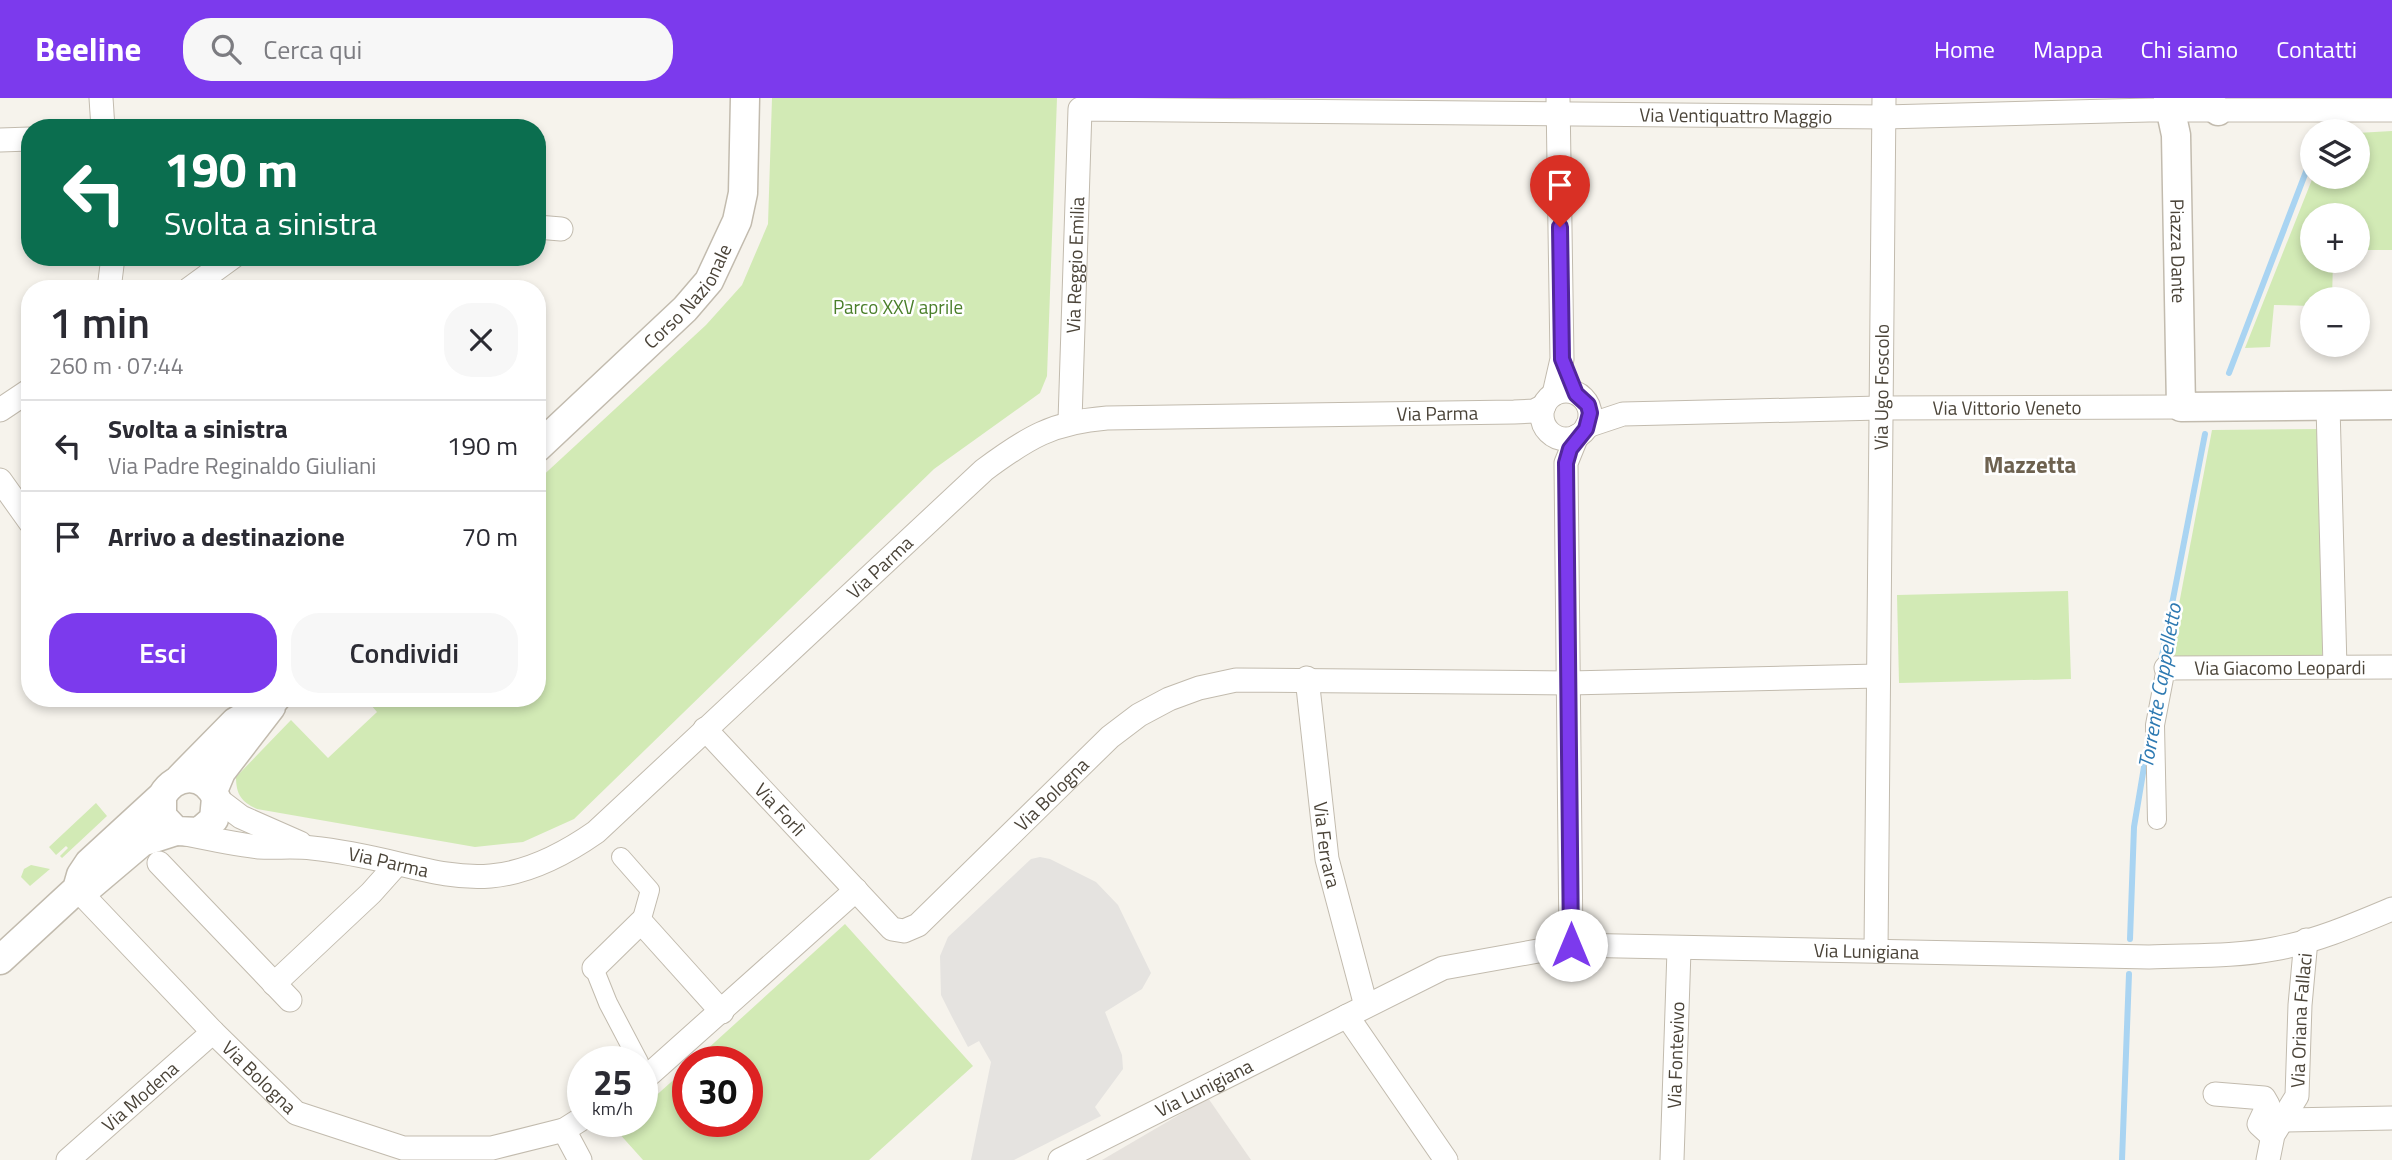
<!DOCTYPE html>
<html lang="it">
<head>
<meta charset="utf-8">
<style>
	:root { --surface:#fff; --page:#f7f7f7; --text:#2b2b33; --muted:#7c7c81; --line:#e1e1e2; --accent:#7c3aed }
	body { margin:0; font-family:"Titillium Web",sans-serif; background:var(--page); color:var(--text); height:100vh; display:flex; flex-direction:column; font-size:26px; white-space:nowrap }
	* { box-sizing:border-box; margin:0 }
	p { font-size:23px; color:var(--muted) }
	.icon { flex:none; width:38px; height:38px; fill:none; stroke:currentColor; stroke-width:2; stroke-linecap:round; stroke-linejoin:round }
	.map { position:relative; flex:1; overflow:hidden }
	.side { position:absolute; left:21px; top:182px; width:525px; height:427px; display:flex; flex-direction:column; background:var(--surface); border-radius:28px; box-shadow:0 4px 10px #0003 }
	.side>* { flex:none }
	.top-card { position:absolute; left:21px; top:21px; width:525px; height:147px; border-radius:28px; box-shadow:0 4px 10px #0003; background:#0b6e4f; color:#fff; overflow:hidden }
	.fabs { position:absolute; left:2300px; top:21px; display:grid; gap:14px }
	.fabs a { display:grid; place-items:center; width:70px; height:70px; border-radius:50%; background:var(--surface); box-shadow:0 4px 10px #0003; font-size:35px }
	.speed { position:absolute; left:567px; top:948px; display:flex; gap:14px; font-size:35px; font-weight:700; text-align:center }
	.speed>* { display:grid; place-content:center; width:91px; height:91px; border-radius:50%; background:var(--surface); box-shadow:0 4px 10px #0003; line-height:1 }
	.speed small { font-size:18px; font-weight:400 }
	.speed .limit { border:10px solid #d22; background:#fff; color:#111 }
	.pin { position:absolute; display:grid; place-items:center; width:60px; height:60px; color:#fff; margin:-72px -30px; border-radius:50% 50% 50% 0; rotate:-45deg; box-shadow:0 0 7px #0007 }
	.pin .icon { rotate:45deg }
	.me { position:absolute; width:77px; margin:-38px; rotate:0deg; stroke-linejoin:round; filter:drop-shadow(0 0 5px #0008) }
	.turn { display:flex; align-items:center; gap:24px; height:147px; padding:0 28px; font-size:32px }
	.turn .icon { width:91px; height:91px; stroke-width:2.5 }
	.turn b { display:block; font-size:49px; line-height:60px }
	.round { display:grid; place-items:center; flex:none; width:74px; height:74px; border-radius:28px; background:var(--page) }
	.head { display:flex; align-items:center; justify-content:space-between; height:119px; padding:0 28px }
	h1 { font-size:42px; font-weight:600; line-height:52px }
	.action { display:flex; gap:14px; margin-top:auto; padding:14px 28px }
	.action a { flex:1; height:80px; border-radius:28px; background:var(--accent); color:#fff; font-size:28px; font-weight:600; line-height:80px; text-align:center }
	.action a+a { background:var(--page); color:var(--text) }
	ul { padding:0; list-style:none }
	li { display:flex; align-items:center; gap:21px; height:91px; padding:0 28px; border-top:2px solid var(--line) }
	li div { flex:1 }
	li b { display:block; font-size:26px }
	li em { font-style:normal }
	header { display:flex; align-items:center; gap:42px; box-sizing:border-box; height:98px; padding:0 35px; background:var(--accent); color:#fff }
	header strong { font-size:33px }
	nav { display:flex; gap:38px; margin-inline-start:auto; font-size:24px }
	.search { width:490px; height:63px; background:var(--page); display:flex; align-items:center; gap:18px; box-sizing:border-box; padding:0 24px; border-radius:28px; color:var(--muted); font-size:26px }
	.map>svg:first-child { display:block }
	.industrial { fill:#e6e2dd }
	.green { fill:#d2eab5 }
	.parking { fill:#e5e3e0 }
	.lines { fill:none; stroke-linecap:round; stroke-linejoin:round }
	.stream { stroke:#a9d4f2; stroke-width:6 }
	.pedestrian-casing { stroke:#c2bbae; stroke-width:20 }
	.minor-casing { stroke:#c2bbae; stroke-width:25 }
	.tertiary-casing { stroke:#c2bbae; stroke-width:31 }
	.pedestrian { stroke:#fff; stroke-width:18 }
	.minor { stroke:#fff; stroke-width:23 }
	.tertiary { stroke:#fff; stroke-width:28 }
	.route-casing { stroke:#51269a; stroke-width:18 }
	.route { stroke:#7c3aed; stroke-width:12 }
	.labels { text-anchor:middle; stroke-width:5; stroke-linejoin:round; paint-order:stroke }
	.street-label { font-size:19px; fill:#4b4439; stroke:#fff }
	.park-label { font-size:19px; fill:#4a7f2a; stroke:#fff }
	.water-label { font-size:21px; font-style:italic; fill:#2e7ab2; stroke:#fff }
	.quarter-label { font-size:23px; font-weight:bold; fill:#6e6250; stroke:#fff }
</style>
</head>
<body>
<header>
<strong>Beeline</strong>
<div class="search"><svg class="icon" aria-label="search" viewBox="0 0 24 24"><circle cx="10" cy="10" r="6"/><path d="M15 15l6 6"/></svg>Cerca qui</div>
<nav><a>Home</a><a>Mappa</a><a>Chi siamo</a><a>Contatti</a></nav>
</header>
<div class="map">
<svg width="2392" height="1062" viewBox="0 0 2392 1062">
	<rect width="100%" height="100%" fill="#f6f3ec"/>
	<path class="industrial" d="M 1208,1000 L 1251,1062 L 1102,1062 Z"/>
	<g class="green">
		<path d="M 772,0 L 1057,0 L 1047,278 L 1040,295 L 934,371 L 574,721 L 523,744 L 475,749 L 257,711 C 242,704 236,697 236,679 L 291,622 L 328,660 L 377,614 L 365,600 L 537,600 L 537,383 L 706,227 L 742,187 L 768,126 Z"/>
		<path d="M 2392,33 L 2392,152 L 2357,152 L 2357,117 L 2312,117 L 2312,163 L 2333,163 L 2332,201 L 2312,201 L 2312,208 L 2274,207 L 2270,249 L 2245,250 L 2313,79 L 2357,79 L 2357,35 Z"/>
		<path d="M 2322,331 L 2322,557 L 2169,559 L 2212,332 Z"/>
		<path d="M 2068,493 L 2071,581 L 1899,585 L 1897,497 Z"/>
		<path d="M 96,705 L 107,718 L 62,760 L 60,758 L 68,750 L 66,748 L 56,757 L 49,749 Z"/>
		<path d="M 31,767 L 50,771 L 30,788 L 21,779 L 24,771 Z"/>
		<path d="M 845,826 L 973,968 L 869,1062 L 643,1062 L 617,1033 L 627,1024 L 642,1024 L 642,1010 L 688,969 L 688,1024 L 747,1024 L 747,964 L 693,964 Z"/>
	</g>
	<path class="parking" d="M 1040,759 L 1050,761 L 1096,784 L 1118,807 L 1151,875 L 1142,891 L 1105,914 L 1122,957 L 1123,971 L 1095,1009 L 1101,1018 L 1014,1062 L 971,1062 L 991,964 L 979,943 L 968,949 L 952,919 L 941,897 L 940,858 L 948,839 L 1031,761 Z"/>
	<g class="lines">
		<g class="stream">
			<path d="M 2321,33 L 2325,23"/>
			<path d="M 2229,275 L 2312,58"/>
			<path d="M 2160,568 L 2205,336"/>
			<path d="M 2130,841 L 2134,729 L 2148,645"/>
			<path d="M 2122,1062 L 2129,876"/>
		</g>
		<defs>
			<g id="pedestrian">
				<path d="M 2157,722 L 2155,627 L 2166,570"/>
				<path d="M 621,759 L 650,792 L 641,824"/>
				<path d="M 594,870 L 608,905 L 639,964"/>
			</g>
			<g id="minor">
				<path d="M 101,0 L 103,30"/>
				<path d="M 0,42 L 30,41"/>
				<path d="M 537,129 L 561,131"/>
				<path d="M 109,191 L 113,159"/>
				<path d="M 189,191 L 233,159"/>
				<circle cx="1566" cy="317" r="24"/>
				<path d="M 1554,296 L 1562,261 L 1558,0"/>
				<path d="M 2328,308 L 2335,569"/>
				<path d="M 0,312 L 30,292"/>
				<path id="s1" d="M 1070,323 L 1080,11 L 1885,19 L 2149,12 L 2392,12"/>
				<path id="s2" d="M 1587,328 L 1623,316 L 1880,310 L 2181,309"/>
				<path d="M 0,382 L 30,424"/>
				<path id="s3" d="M 2166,570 L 2392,569"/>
				<path id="s4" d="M 1307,580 L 1327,761 L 1366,908"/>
				<path id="s5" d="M 705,631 L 892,831 L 904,833 L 918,827 L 1110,639 L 1139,617 L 1169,601 L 1199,590 L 1236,582 L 1569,585 L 1878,578"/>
				<path d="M 216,700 L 241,719 L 300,745"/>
				<path id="s6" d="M 186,736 C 210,741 234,746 259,749 C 276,750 294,748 312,750 C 433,762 479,816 596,734 L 984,372 C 1027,340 1053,324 1107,320 L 1514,314 L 1534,313 L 1544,308"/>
				<path d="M 159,765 L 290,902"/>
				<path id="s7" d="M 77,791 L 213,934 L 296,1015 L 403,1050 L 492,1050 L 564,1032 L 583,1020"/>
				<path d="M 1571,847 L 1566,365 L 1577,338"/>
				<path id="s8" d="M 1876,853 L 1884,0"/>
				<path d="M 594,870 L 641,824 L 722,914"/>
				<path d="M 274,886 L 371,795 L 396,767"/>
				<path d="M 1347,918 L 1446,1062"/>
				<path d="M 642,983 L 856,792"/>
				<path d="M 2215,996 L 2264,1000 L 2268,1007 L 2259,1026 L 2272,1038"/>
				<path d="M 2282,1022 L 2392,1020"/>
				<path d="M 564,1032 L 580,1062"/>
				<path id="s9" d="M 68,1062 L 213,934"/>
				<path id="s10" d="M 1060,1062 L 1443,870 L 1571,847 L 2149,859 C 2190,857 2233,859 2274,851 C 2314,844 2354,827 2392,811"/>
				<path id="s11" d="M 1672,1062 L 1679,852"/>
				<path id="s12" d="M 2268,1062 L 2273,1037 L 2297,998 L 2300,907 L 2306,842"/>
			</g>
			<g id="tertiary">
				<path id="s13" d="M 2168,0 L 2176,37 L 2181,309 L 2392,307"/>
				<path d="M 2193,0 L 2207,3 L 2218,13"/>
				<path id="s14" d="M 537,350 L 685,211 L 709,183 L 737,123 L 743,95 L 745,0"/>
				<path d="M 180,680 L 235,624 L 276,600"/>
				<path d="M 213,693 L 221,674 L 271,609"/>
				<path d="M 90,788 L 142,744 L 176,733"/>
				<path d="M 0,862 L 77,791 L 81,777 L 89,765 L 162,698 C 176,674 205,674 216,700 L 214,721 L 199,734 L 176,733 L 162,718 L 162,698"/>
			</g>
		</defs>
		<use href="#pedestrian" class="pedestrian-casing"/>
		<use href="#minor" class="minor-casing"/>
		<use href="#tertiary" class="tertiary-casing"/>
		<use href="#pedestrian" class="pedestrian"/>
		<use href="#minor" class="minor"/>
		<use href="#tertiary" class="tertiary"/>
	</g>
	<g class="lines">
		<defs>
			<path id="route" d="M 1560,129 L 1562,261 L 1576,296 L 1588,307 L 1590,315 L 1586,331 L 1570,351 L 1566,365 L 1571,847"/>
		</defs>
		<use href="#route" class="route-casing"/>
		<use href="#route" class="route"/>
	</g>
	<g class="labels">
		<g class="street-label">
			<text dy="7" stroke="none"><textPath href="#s1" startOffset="968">Via Ventiquattro Maggio</textPath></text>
			<text dy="7" stroke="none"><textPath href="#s13" startOffset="154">Piazza Dante</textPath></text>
			<text dy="7" stroke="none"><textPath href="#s1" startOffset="156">Via Reggio Emilia</textPath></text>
			<text dy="7" stroke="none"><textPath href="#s14" startOffset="215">Corso Nazionale</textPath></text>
			<text dy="7" stroke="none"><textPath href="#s8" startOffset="564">Via Ugo Foscolo</textPath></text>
			<text dy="7" stroke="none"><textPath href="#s2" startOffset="422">Via Vittorio Veneto</textPath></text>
			<text dy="7" stroke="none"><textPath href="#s6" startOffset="1421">Via Parma</textPath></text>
			<text dy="7" stroke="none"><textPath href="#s6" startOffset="812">Via Parma</textPath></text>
			<text dy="7" stroke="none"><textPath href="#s3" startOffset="114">Via Giacomo Leopardi</textPath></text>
			<text dy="7" stroke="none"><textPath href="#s5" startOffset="488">Via Bologna</textPath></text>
			<text dy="7" stroke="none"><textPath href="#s5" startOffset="110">Via Forlì</textPath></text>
			<text dy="7" stroke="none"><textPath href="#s4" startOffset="168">Via Ferrara</textPath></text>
			<text dy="7" stroke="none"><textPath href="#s6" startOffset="205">Via Parma</textPath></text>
			<text dy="7" stroke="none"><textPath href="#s10" startOffset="854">Via Lunigiana</textPath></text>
			<text dy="7" stroke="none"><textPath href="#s12" startOffset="147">Via Oriana Fallaci</textPath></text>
			<text dy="7" stroke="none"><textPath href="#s11" startOffset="105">Via Fontevivo</textPath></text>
			<text dy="7" stroke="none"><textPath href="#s7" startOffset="262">Via Bologna</textPath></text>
			<text dy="7" stroke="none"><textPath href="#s10" startOffset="161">Via Lunigiana</textPath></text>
			<text dy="7" stroke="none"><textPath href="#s9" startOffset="96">Via Modena</textPath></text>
		</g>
		<g class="park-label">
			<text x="898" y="216">Parco XXV aprile</text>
		</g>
		<g class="water-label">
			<text transform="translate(2160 588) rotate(-80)" y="7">Torrente Cappelletto</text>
		</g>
		<g class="quarter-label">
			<text x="2030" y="375">Mazzetta</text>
		</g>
	</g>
</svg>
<div class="fabs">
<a><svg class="icon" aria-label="layers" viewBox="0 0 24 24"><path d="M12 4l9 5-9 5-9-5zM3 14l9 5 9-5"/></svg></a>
<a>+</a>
<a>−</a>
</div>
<div class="speed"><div>25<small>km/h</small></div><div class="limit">30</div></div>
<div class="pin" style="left:1560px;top:129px;background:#d93025"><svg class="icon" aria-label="arrive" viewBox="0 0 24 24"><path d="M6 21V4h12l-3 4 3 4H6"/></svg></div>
<svg class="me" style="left:1571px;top:847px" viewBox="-20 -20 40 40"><circle r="19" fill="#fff"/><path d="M0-13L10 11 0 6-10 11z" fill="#7c3aed"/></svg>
<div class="top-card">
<div class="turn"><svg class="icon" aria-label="left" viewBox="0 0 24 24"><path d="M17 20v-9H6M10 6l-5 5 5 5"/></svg><div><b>190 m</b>Svolta a sinistra</div></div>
</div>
<section class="side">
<div class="head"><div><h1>1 min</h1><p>260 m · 07:44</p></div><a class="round"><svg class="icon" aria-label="close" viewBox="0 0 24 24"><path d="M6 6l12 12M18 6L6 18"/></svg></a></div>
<ul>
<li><svg class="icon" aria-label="left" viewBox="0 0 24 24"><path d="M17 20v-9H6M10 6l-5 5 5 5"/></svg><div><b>Svolta a sinistra</b><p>Via Padre Reginaldo Giuliani</p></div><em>190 m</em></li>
<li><svg class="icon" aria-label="arrive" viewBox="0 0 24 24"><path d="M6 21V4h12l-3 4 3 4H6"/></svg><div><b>Arrivo a destinazione</b></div><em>70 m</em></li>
</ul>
<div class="action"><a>Esci</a><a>Condividi</a></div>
</section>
</div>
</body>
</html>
